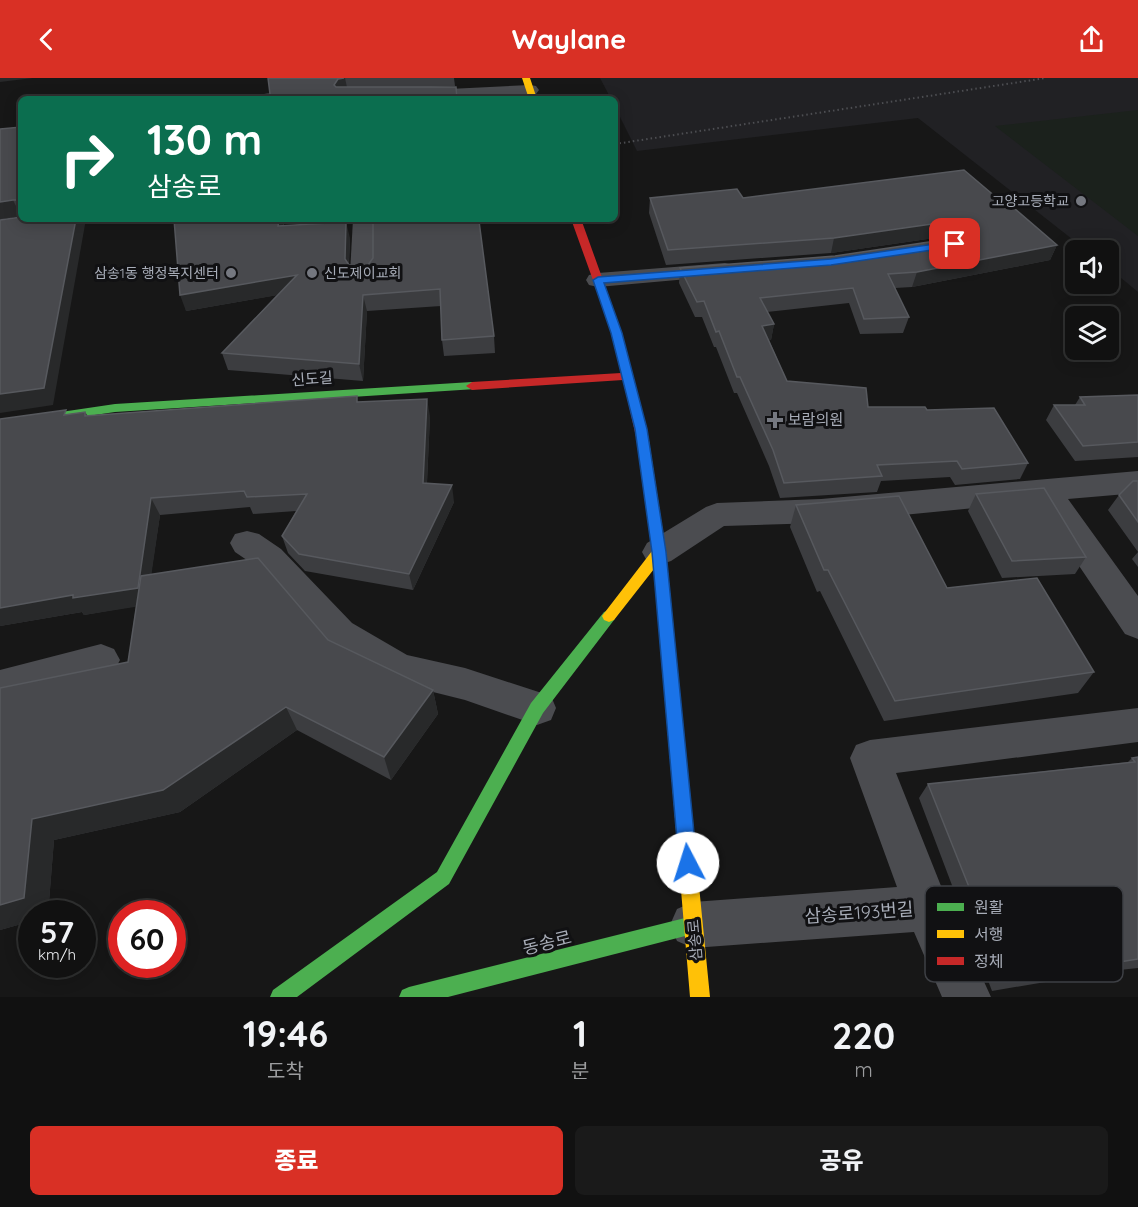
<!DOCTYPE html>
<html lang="ko">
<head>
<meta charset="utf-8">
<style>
	:root { --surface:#111; --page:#1a1a1a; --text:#f1f3f6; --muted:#9c9d9f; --line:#303131; --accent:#d93025 }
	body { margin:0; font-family:Quicksand,"Noto Sans KR",sans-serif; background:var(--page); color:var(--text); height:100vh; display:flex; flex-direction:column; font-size:22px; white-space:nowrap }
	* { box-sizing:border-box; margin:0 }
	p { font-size:20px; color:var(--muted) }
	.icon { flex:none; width:33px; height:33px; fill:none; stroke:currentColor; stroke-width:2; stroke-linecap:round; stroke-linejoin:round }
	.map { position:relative; height:919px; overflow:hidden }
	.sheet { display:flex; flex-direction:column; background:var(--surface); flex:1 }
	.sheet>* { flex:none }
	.banner { position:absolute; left:18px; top:18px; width:600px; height:126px; border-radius:9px; box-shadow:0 3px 15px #0003,0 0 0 2px var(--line); background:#0b6e4f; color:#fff; overflow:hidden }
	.buttons { position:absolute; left:1065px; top:162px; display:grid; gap:12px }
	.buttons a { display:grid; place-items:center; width:54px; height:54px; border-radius:9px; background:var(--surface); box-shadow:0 3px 15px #0003,0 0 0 2px var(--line); font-size:30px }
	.speed { position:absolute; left:18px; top:822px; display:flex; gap:12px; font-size:30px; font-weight:700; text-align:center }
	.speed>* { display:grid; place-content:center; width:78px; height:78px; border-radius:50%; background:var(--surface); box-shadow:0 3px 15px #0003,0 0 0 2px var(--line); line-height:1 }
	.speed small { font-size:15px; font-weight:400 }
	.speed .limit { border:9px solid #d22; background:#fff; color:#111 }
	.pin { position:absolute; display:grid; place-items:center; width:51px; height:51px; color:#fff; margin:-26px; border-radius:12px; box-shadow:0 3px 9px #0006 }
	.me { position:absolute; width:66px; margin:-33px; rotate:355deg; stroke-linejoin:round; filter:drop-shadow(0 0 4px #0008) }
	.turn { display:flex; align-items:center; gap:21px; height:126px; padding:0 30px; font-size:27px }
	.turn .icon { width:78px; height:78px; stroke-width:2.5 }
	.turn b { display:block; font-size:42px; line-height:51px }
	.eta { display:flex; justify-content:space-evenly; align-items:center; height:102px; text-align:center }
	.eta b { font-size:36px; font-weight:800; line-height:42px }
	.primary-button { display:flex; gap:12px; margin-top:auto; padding:12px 30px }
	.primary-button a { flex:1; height:69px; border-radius:9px; background:var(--accent); color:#fff; font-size:24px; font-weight:800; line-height:69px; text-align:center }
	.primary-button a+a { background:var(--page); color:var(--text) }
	header { display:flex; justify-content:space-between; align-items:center; height:78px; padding:0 30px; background:var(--accent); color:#fff; font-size:27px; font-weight:800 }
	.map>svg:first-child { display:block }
	.built { fill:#212124 }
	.green { fill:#1b211c }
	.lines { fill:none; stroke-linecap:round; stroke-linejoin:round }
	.path { stroke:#4d4e52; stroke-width:2; stroke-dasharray:1.5 3; stroke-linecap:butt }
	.street { fill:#4b4c50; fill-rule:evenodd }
	.fast { fill:#4caf50; fill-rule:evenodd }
	.slow { fill:#ffc107; fill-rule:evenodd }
	.jam { fill:#c62828; fill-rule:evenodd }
	.wall { fill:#3c3d40 }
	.shaded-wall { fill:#28292a }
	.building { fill:#48494d; stroke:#57595e; stroke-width:1.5 }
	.route { fill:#1a73e8; stroke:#114b97; stroke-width:1.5 }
	.poi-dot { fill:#757880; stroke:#111113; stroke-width:2 }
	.labels { text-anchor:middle; stroke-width:6; stroke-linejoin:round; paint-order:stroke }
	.far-poi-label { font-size:14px; fill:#a8adb8; stroke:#111113; text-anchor:end }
	.street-label { font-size:15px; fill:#a8adb8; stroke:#111113 }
	.poi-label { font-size:15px; fill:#a8adb8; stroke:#111113; text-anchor:start }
	.near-street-label { font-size:18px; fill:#a8adb8; stroke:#111113 }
	.key { fill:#111113; stroke:#3e4045; stroke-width:1.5 }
	.key-label { font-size:16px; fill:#a8adb8 }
</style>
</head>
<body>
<header><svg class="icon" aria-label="back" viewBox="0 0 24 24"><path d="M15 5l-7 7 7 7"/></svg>Waylane<svg class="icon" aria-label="share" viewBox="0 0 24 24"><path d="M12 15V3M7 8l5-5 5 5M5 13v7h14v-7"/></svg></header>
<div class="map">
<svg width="1138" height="919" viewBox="0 0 1138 919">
	<rect width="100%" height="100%" fill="#171717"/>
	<path class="built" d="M 600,0 L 1138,0 L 1138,214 L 1109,190 L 1108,172 L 1086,172 L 918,40 L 637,73 L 615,29 L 615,21 L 611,21 Z"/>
	<path class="green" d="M 1138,32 L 1138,158 L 995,48 Z"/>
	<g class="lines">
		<path class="path" d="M 615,66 L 1046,0"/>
		<g class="street">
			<path d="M 530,7 L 536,8 L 539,12 L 536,16 L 457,21 L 339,21 L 342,17 L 348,16 Z"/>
			<path d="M 353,141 L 375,141 L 374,196 L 371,201 L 362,203 L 353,201 L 350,196 Z"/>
			<path d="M 725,185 L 733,187 L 737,192 L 733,197 L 598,209 L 589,207 L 586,202 L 589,197 L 598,195 Z"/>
			<path d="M 1138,393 L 1138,415 L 1068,421 L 1138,518 L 1138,561 L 1125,556 L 1036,424 L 821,445 L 724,448 L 671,483 L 659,487 L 647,483 L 642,474 L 647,465 L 706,429 L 717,425 L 821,421 Z"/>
			<path d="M 247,453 L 259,456 L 281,471 L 352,545 L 407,577 L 465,590 L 551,618 L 556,630 L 551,642 L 537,647 L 465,622 L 385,602 L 326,565 L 257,489 L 235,474 L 230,465 L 235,456 Z"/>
			<path d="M 101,566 L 114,571 L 120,582 L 114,593 L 0,624 L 0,592 Z"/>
			<path d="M 1138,630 L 1138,664 L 896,695 L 945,818 L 991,919 L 942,919 L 914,854 L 693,870 L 677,863 L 670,847 L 677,831 L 693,824 L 897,809 L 850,680 L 856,667 L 870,662 Z"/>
		</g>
		<g class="fast">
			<path d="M 472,304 L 478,308 L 476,311 L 115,334 L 0,351 L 0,343 L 115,326 Z"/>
			<path d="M 609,532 L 614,534 L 616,538 L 614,542 L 543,635 L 449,806 L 297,919 L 270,919 L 273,912 L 437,794 L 531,625 L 604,534 Z"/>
			<path d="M 693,838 L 700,840 L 702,847 L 700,854 L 693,856 L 448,919 L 399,919 L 402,912 L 409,909 Z"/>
		</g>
		<g class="slow">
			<path d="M 522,0 L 530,0 L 537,21 L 529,21 Z"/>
			<path d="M 643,359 L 649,363 L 666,474 L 710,919 L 690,919 L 654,491 L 614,542 L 609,544 L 604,542 L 602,538 L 652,473 L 637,363 Z"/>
		</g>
		<path class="jam" d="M 571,141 L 581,141 L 622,255 L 649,363 L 647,366 L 643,367 L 637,363 L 623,302 L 472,312 L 466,308 L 472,304 L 621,295 L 612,255 Z"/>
	</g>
	<g class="wall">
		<path d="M 268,0 L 454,0 L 455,8 L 270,16 Z"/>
		<path d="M 21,49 L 21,138 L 0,141 Z"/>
		<path d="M 650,120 L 997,120 L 1057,167 L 1050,182 L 912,209 L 895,210 L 909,239 L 903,255 L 860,256 L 849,225 L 767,234 L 774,246 L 771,262 L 769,262 L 787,303 L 868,329 L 927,332 L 1028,385 L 1020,401 L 955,407 L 950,399 L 881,403 L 877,414 L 780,420 L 769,388 L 737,315 L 734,315 L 716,269 L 714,269 L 702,239 L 695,239 L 679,205 L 680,190 L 835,178 L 964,159 L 955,157 L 831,175 L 666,187 L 649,135 Z"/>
		<path d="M 174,141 L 284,141 L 284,148 L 350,160 L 349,186 L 359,189 L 368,187 L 373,180 L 373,141 L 494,258 L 495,275 L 444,278 L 442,262 L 441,228 L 367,233 L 363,303 L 228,292 L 222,275 L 277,217 L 186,233 Z"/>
		<path d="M 1138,317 L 1138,379 L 1075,383 L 1046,342 L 1054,327 L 1075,327 L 1080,319 Z"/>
		<path d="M 358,324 L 430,338 L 427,405 L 454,424 L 413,512 L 305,493 L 288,475 L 282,458 L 296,433 L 253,436 L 250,429 L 160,437 L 151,496 L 328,562 L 433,612 L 438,636 L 391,702 L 297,652 L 180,734 L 54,762 L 48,836 L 32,836 L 32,843 L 0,852 L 0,610 L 128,584 L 136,528 L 84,537 L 82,534 L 0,548 L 0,341 L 68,337 L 85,334 L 88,338 Z"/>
		<path d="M 1138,403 L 1138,489 L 1132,481 L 1138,474 L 1108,432 L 1119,417 Z"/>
		<path d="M 976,416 L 1086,479 L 1075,496 L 1002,500 L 968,433 Z"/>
		<path d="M 796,427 L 947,510 L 1094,594 L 1078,615 L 884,643 L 820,513 L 817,514 L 790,449 Z"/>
		<path d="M 1138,679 L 1138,890 L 1110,893 L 992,913 L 919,720 L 928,706 L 1128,684 L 1132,680 Z"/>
	</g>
	<g class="shaded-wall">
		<path d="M 0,0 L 33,0 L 0,4 Z"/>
		<path d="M 345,0 L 348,14 L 340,16 L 334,7 L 338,1 Z"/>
		<path d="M 13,122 L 21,138 L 0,141 L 0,124 Z"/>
		<path d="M 76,141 L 86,141 L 53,327 L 0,335 L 0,316 Z"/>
		<path d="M 279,141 L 284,141 L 282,164 L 278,148 Z"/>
		<path d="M 960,142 L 955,157 L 831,175 L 834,160 Z"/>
		<path d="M 346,144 L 350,160 L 348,197 L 345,181 Z"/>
		<path d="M 1057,167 L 1050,182 L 912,209 L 917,194 Z"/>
		<path d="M 297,197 L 301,213 L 186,233 L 180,217 Z"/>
		<path d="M 363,217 L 367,233 L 363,303 L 359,286 Z"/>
		<path d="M 774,246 L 771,262 L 759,263 L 762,248 Z"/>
		<path d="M 427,321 L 430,338 L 426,422 L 423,405 Z"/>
		<path d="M 452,407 L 454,424 L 413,512 L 409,496 Z"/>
		<path d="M 151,420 L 160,437 L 147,527 L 84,537 L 82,534 L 0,548 L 0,530 Z"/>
		<path d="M 433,612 L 438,636 L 391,702 L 384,679 Z"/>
		<path d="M 286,629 L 297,652 L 180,734 L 54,762 L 48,836 L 32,836 L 32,843 L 0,852 L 0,827 L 32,741 Z"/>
	</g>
	<g class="building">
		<path d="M 268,0 L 344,0 L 338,1 L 334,7 L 336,9 L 456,9 L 457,21 L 230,21 L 270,16 Z"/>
		<path d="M 21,49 L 21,122 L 13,122 L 0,124 L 0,51 Z"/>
		<path d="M 964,92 L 997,120 L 1001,119 L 1057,167 L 917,194 L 888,196 L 909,239 L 864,241 L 853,210 L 760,220 L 774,246 L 762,248 L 787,303 L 866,310 L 868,329 L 925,329 L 927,332 L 994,330 L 1028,385 L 962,391 L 957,383 L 877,387 L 882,398 L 784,405 L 773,372 L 740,299 L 737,299 L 719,253 L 716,254 L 704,223 L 697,224 L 680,190 L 835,178 L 969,158 L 975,151 L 969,144 L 960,142 L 834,160 L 668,172 L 650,120 L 737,111 L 743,120 Z"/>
		<path d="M 21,139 L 21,141 L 76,141 L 44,310 L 0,316 L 0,142 Z"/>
		<path d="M 174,141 L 279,141 L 278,148 L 346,144 L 345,181 L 349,187 L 359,189 L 368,187 L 373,180 L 373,141 L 475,141 L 476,143 L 479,143 L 494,258 L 442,262 L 440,211 L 363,217 L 359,286 L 222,275 L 297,197 L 180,217 Z"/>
		<path d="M 1138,317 L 1138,364 L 1083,368 L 1054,327 L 1085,327 L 1080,319 Z"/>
		<path d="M 357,318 L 357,324 L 427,321 L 423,405 L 452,407 L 409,496 L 299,476 L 282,458 L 307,416 L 247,419 L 244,413 L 151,420 L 138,510 L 73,520 L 73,517 L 0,530 L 0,341 L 66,332 L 64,337 L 85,334 L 85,338 Z"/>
		<path d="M 1133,403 L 1138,403 L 1138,444 L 1119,417 Z"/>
		<path d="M 1044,410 L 1086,479 L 1012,483 L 976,416 Z"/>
		<path d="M 899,418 L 947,510 L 1037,500 L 1094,594 L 895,623 L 828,492 L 824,492 L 796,427 Z"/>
		<path d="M 258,480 L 328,562 L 433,612 L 384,679 L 286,629 L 163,712 L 32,741 L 24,820 L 0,827 L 0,610 L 128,584 L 141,498 Z"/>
		<path d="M 1138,679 L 1138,881 L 1006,902 L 928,706 L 1135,684 L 1132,680 Z"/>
	</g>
	<path class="route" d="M 955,163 L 959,164 L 959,168 L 831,187 L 604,205 L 622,255 L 647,351 L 666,474 L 697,785 L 695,791 L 688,794 L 682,791 L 679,785 L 652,474 L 635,351 L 611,255 L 593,202 L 598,199 L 831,181 Z"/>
	<g class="poi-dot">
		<circle cx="1081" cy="123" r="6"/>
		<circle cx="231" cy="195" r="6"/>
		<circle cx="312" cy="195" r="6"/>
		<path d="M772 333h6v6h6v6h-6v6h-6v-6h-6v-6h6z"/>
	</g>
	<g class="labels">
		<g class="far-poi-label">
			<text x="1069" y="128">고양고등학교</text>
			<text x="219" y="200">삼송1동 행정복지센터</text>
			<text x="324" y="200" text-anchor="start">신도제이교회</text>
		</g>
		<g class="street-label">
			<text transform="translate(312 301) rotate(-4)" y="5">신도길</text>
			<text transform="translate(695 862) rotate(-95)" y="5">삼송로</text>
		</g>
		<g class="poi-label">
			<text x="788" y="347">보람의원</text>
		</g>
		<g class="near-street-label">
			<text transform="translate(859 835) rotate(-4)" y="6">삼송로193번길</text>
			<text transform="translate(547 865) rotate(-14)" y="6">동송로</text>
		</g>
	</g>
	<rect x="925" y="808" width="198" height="96" rx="9" class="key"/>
	<rect x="937" y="825" width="27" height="8" fill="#4caf50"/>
	<rect x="937" y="852" width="27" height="8" fill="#ffc107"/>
	<rect x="937" y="879" width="27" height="8" fill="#c62828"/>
	<g class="key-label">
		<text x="974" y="835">원활</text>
		<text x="974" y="862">서행</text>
		<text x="974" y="889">정체</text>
	</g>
</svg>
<div class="buttons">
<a><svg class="icon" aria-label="sound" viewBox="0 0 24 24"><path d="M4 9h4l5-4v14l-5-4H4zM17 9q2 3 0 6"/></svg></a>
<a><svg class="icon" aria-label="layers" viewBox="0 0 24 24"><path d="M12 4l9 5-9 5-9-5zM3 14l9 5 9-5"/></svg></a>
</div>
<div class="speed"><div>57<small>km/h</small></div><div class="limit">60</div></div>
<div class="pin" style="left:955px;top:166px;background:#d93025"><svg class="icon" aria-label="arrive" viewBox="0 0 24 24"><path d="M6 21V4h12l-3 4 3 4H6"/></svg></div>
<svg class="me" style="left:688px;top:785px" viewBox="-20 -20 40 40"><circle r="19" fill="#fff"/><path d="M0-13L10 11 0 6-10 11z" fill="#1a73e8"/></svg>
<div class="banner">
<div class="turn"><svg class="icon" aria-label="right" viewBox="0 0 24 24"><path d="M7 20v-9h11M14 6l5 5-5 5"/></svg><div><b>130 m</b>삼송로</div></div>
</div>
</div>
<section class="sheet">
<div class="eta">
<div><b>19:46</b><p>도착</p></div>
<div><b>1</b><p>분</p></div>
<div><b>220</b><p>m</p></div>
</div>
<div class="primary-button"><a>종료</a><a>공유</a></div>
</section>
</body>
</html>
